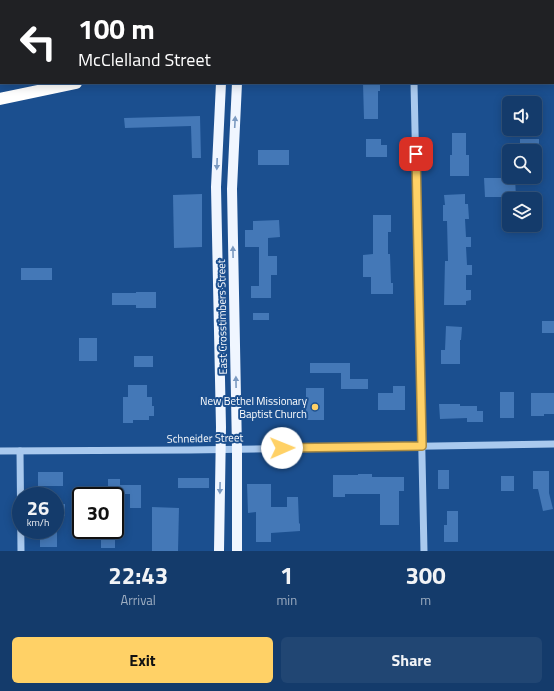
<!DOCTYPE html>
<html lang="en">
<head>
<meta charset="utf-8">
<style>
	:root { --surface:#143b6b; --page:#214673; --text:#f1f3f6; --muted:#9dadc1; --line:#33557e; --accent:#ffd166 }
	body { margin:0; font-family:"Titillium Web",sans-serif; background:var(--page); color:var(--text); height:100vh; display:flex; flex-direction:column; font-size:15px; white-space:nowrap }
	* { box-sizing:border-box; margin:0 }
	p { font-size:13px; color:var(--muted) }
	.icon { flex:none; width:22px; height:22px; fill:none; stroke:currentColor; stroke-width:2; stroke-linecap:round; stroke-linejoin:round }
	.map { position:relative; height:551px; overflow:hidden }
	.side { display:flex; flex-direction:column; background:var(--surface); flex:1 }
	.side>* { flex:none }
	.top-card { position:absolute; left:0px; top:0px; width:554px; height:84px; box-shadow:0 2px 10px #0003,0 0 0 1px var(--line); background:#202124; color:#fff; overflow:hidden }
	.tools { position:absolute; left:502px; top:96px; display:grid; gap:8px }
	.tools a { display:grid; place-items:center; width:40px; height:40px; border-radius:6px; background:var(--surface); box-shadow:0 2px 10px #0003,0 0 0 1px var(--line); font-size:20px }
	.speed { position:absolute; left:12px; top:487px; display:flex; gap:8px; font-size:20px; font-weight:700; text-align:center }
	.speed>* { display:grid; place-content:center; width:52px; height:52px; border-radius:50%; background:var(--surface); box-shadow:0 2px 10px #0003,0 0 0 1px var(--line); line-height:1 }
	.speed small { font-size:10px; font-weight:400 }
	.speed .limit { border:2px solid #111; border-radius:6px; background:#fff; color:#111 }
	.pin { position:absolute; display:grid; place-items:center; width:34px; height:34px; color:#fff; margin:-17px; border-radius:8px; box-shadow:0 2px 6px #0006 }
	.me { position:absolute; width:44px; margin:-22px; rotate:89deg; stroke-linejoin:round; filter:drop-shadow(0 0 3px #0008) }
	.turn { display:flex; align-items:center; gap:14px; height:84px; padding:0 12px; font-size:18px }
	.turn .icon { width:52px; height:52px; stroke-width:2.5 }
	.turn b { display:block; font-size:28px; line-height:34px }
	.eta { display:flex; justify-content:space-evenly; align-items:center; height:68px; text-align:center }
	.eta b { font-size:24px; font-weight:700; line-height:28px }
	.action { display:flex; gap:8px; margin-top:auto; padding:8px 12px }
	.action a { flex:1; height:46px; border-radius:6px; background:var(--accent); color:#111; font-size:16px; font-weight:700; line-height:46px; text-align:center }
	.action a+a { background:var(--page); color:var(--text) }
	.map>svg:first-child { display:block }
	.building { fill:#4478b7 }
	.lines { fill:none; stroke-linecap:round; stroke-linejoin:round }
	.minor { stroke:#a9c9ee; stroke-width:7 }
	.major { stroke:#f0f6ff; stroke-width:10 }
	.highway { stroke:#fff; stroke-width:12 }
	.rail-casing { stroke:#fff; stroke-width:4.5 }
	.rail { stroke:#1b4f8f; stroke-width:3; stroke-dasharray:9; stroke-linecap:butt }
	.oneway { fill:#7b9ac1 }
	.route-casing { stroke:#a68842; stroke-width:10 }
	.route { stroke:#ffd166; stroke-width:7 }
	.poi-dot { fill:#ffd166; stroke:#1b4f8f; stroke-width:1.5 }
	.labels { text-anchor:middle; stroke-width:4; stroke-linejoin:round; paint-order:stroke }
	.street-label { font-size:11px; fill:#fff; stroke:#1b4f8f }
	.poi-label { font-size:11px; fill:#fff; stroke:#1b4f8f; text-anchor:end }
</style>
</head>
<body>
<div class="map">
<svg width="554" height="551" viewBox="0 0 554 551">
	<rect width="100%" height="100%" fill="#1b4f8f"/>
	<g class="building">
		<path d="M 363,83 L 380,83 L 380,91 L 378,91 L 378,119 L 364,119 Z"/>
		<path d="M 200,116 L 201,158 L 192,158 L 191,126 L 125,128 L 124,118 Z"/>
		<path d="M 452,133 L 466,133 L 466,155 L 469,155 L 469,176 L 450,176 L 450,155 L 452,155 Z"/>
		<path d="M 366,139 L 381,139 L 381,145 L 387,145 L 387,157 L 366,157 Z"/>
		<rect x="520" y="139" width="19" height="11"/>
		<rect x="258" y="150" width="31" height="15"/>
		<path d="M 484,178 L 515,178 L 516,197 L 485,197 Z"/>
		<path d="M 202,194 L 202,247 L 174,248 L 173,195 Z"/>
		<path d="M 465,194 L 465,204 L 468,204 L 469,219 L 465,219 L 466,237 L 471,237 L 471,247 L 466,247 L 467,265 L 472,265 L 472,275 L 466,275 L 466,290 L 471,290 L 471,300 L 466,301 L 466,305 L 444,305 L 445,261 L 448,261 L 447,221 L 443,221 L 443,205 L 445,205 L 444,195 Z"/>
		<path d="M 373,215 L 391,215 L 391,232 L 388,232 L 388,254 L 390,254 L 391,283 L 393,283 L 393,294 L 371,294 L 371,277 L 363,277 L 363,255 L 373,254 Z"/>
		<path d="M 279,220 L 280,237 L 268,238 L 268,256 L 277,256 L 277,275 L 271,275 L 271,298 L 251,298 L 251,286 L 259,286 L 259,247 L 245,247 L 245,230 L 253,230 L 253,221 Z"/>
		<rect x="21" y="268" width="31" height="12"/>
		<path d="M 136,292 L 156,292 L 156,308 L 136,308 L 136,305 L 112,305 L 112,293 L 136,293 Z"/>
		<rect x="253" y="313" width="16" height="7"/>
		<rect x="542" y="321" width="12" height="12"/>
		<path d="M 446,326 L 462,327 L 461,340 L 460,340 L 460,364 L 441,364 L 441,350 L 445,350 Z"/>
		<rect x="79" y="338" width="18" height="23"/>
		<rect x="134" y="356" width="19" height="11"/>
		<path d="M 310,363 L 350,363 L 350,379 L 368,379 L 368,389 L 341,389 L 341,373 L 310,373 Z"/>
		<path d="M 128,385 L 147,385 L 147,397 L 152,397 L 152,406 L 154,406 L 154,416 L 149,416 L 149,420 L 133,420 L 133,423 L 123,423 L 123,397 L 128,397 Z"/>
		<path d="M 393,386 L 405,386 L 405,410 L 378,410 L 378,393 L 393,393 Z"/>
		<rect x="306" y="388" width="18" height="32"/>
		<rect x="500" y="392" width="14" height="26"/>
		<path d="M 531,393 L 554,393 L 554,414 L 544,414 L 544,416 L 531,416 Z"/>
		<path d="M 439,404 L 460,404 L 460,406 L 477,406 L 477,411 L 483,411 L 483,422 L 467,422 L 467,418 L 440,419 Z"/>
		<rect x="438" y="470" width="11" height="19"/>
		<path d="M 533,471 L 549,471 L 549,493 L 553,509 L 543,511 L 538,489 L 533,489 Z"/>
		<rect x="38" y="472" width="25" height="14"/>
		<path d="M 358,474 L 372,474 L 372,477 L 404,477 L 404,491 L 399,491 L 399,525 L 380,525 L 380,494 L 345,494 L 345,497 L 333,497 L 333,475 L 358,475 Z"/>
		<rect x="501" y="476" width="13" height="15"/>
		<rect x="178" y="478" width="31" height="10"/>
		<path d="M 108,479 L 120,479 L 120,485 L 141,485 L 141,508 L 130,508 L 130,494 L 108,494 Z"/>
		<path d="M 247,484 L 271,484 L 271,507 L 287,507 L 287,497 L 298,497 L 299,524 L 300,523 L 300,531 L 271,533 L 271,542 L 256,542 L 256,512 L 248,513 Z"/>
		<rect x="55" y="504" width="10" height="12"/>
		<path d="M 152,507 L 179,508 L 178,551 L 152,551 Z"/>
		<path d="M 447,511 L 458,511 L 458,542 L 444,542 L 444,525 L 447,525 Z"/>
		<rect x="40" y="530" width="17" height="17"/>
		<rect x="101" y="538" width="14" height="10"/>
	</g>
	<g class="lines">
		<g class="minor">
			<path d="M 414,83 L 424,551"/>
			<path d="M 0,451 L 190,450 L 554,444"/>
			<path d="M 20,451 L 21,551"/>
		</g>
		<g class="major">
			<path d="M 228,1 L 229,0"/>
			<path d="M 248,1 L 248,0"/>
			<path d="M 437,1 L 439,0"/>
			<path d="M 237,83 L 232,189 L 237,449 L 237,551"/>
			<path d="M 219,551 L 221,427 L 216,187 L 221,83"/>
		</g>
		<path class="highway" d="M 0,99 L 76,83"/>
		<defs>
			<g id="rail">
				<path d="M 41,1 L 46,0"/>
				<path d="M 68,1 L 73,0"/>
				<path d="M 0,16 L 1,16"/>
			</g>
		</defs>
		<use href="#rail" class="rail-casing"/>
		<use href="#rail" class="rail"/>
	</g>
	<defs><path id="oneway-solid" d="M-6-.8H1V-3.2L6.5 0L1 3.2V.8H-6Z"/></defs>
	<g class="oneway">
		<use href="#oneway-solid" transform="translate(235 122) rotate(-87)"/>
		<use href="#oneway-solid" transform="translate(217 164) rotate(92)"/>
		<use href="#oneway-solid" transform="translate(233 252) rotate(-91)"/>
		<use href="#oneway-solid" transform="translate(236 382) rotate(-91)"/>
		<use href="#oneway-solid" transform="translate(220 488) rotate(91)"/>
	</g>
	<g class="lines">
		<defs>
			<path id="route" d="M 282,448 L 422,446 L 416,154"/>
		</defs>
		<use href="#route" class="route-casing"/>
		<use href="#route" class="route"/>
	</g>
	<circle class="poi-dot" cx="315" cy="407" r="4"/>
	<g class="labels">
		<g class="street-label">
			<text transform="translate(222 317) rotate(-91)" y="4">East Crosstimbers Street</text>
			<text transform="translate(205 438) rotate(-1)" y="4">Schneider Street</text>
		</g>
		<g class="poi-label">
			<text x="307" y="405">New Bethel Missionary<tspan x="307" dy="13">Baptist Church</tspan></text>
		</g>
	</g>
</svg>
<div class="tools">
<a><svg class="icon" aria-label="sound" viewBox="0 0 24 24"><path d="M4 9h4l5-4v14l-5-4H4zM17 9q2 3 0 6"/></svg></a>
<a><svg class="icon" aria-label="search" viewBox="0 0 24 24"><circle cx="10" cy="10" r="6"/><path d="M15 15l6 6"/></svg></a>
<a><svg class="icon" aria-label="layers" viewBox="0 0 24 24"><path d="M12 4l9 5-9 5-9-5zM3 14l9 5 9-5"/></svg></a>
</div>
<div class="speed"><div>26<small>km/h</small></div><div class="limit">30</div></div>
<div class="pin" style="left:416px;top:154px;background:#d93025"><svg class="icon" aria-label="arrive" viewBox="0 0 24 24"><path d="M6 21V4h12l-3 4 3 4H6"/></svg></div>
<svg class="me" style="left:282px;top:448px" viewBox="-20 -20 40 40"><circle r="19" fill="#fff"/><path d="M0-13L10 11 0 6-10 11z" fill="#ffd166"/></svg>
<div class="top-card">
<div class="turn"><svg class="icon" aria-label="left" viewBox="0 0 24 24"><path d="M17 20v-9H6M10 6l-5 5 5 5"/></svg><div><b>100 m</b>McClelland Street</div></div>
</div>
</div>
<section class="side">
<div class="eta">
<div><b>22:43</b><p>Arrival</p></div>
<div><b>1</b><p>min</p></div>
<div><b>300</b><p>m</p></div>
</div>
<div class="action"><a>Exit</a><a>Share</a></div>
</section>
</body>
</html>
